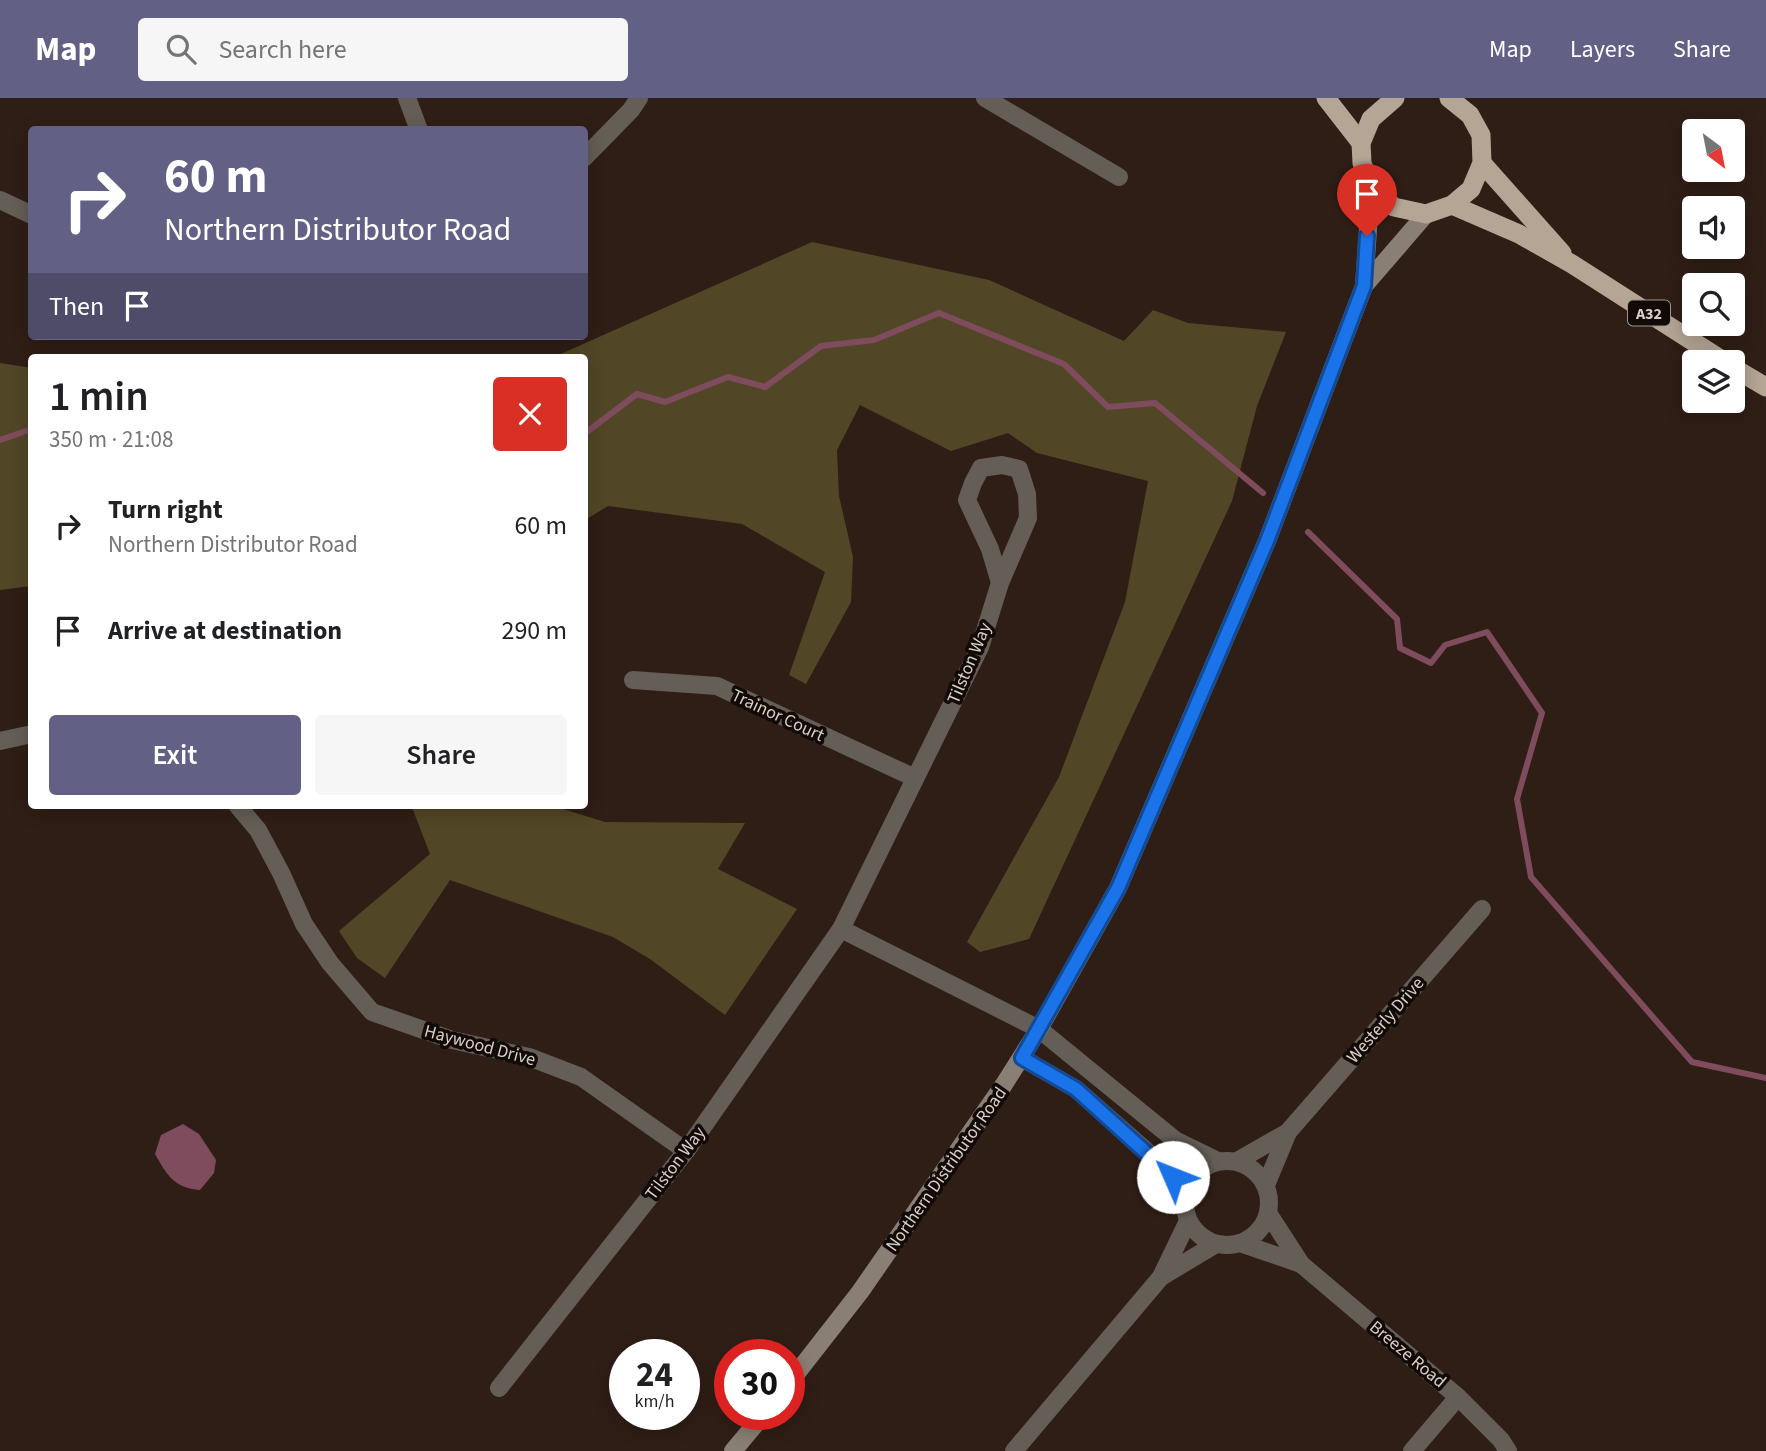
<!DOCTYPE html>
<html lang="en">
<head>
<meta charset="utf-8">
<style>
	:root { --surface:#fff; --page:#f6f6f6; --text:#202124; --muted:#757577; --accent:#626084 }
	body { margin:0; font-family:"Source Sans 3",sans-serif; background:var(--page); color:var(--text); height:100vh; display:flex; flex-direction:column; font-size:26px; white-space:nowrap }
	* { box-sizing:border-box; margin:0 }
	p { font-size:23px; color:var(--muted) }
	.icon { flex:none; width:38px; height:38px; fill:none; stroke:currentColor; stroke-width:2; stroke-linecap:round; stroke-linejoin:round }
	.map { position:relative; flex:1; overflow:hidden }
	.side { position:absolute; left:28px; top:256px; width:560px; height:455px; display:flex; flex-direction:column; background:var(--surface); border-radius:7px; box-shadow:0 4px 18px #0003 }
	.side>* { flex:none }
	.hud { position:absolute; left:28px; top:28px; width:560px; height:214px; border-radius:7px; box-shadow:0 4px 18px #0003; background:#626084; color:#fff; overflow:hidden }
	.needle { width:46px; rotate:148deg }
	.fabs { position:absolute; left:1682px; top:21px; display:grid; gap:14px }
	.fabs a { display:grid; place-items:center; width:63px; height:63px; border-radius:7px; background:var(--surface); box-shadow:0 4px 18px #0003; font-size:35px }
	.speed { position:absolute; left:609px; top:1241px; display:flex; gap:14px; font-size:35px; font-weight:700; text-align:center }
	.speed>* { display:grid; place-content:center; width:91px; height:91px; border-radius:50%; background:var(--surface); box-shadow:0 4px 18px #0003; line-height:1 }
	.speed small { font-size:18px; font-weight:400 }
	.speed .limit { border:10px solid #d22; background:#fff; color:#111 }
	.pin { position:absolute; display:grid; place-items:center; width:60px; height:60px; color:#fff; margin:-72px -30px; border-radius:50% 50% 50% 0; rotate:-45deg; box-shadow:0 0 7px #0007 }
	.pin .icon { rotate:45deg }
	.me { position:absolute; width:77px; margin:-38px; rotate:314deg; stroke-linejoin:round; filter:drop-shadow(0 0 5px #0008) }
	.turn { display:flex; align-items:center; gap:24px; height:147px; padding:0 21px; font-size:32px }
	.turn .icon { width:91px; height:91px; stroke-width:2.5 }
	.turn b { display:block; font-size:49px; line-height:60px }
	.then { display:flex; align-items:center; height:66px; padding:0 21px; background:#0003; gap:14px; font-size:26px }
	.round { display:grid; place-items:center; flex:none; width:74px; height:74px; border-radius:7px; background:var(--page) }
	.summary { display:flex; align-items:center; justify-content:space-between; height:119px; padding:0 21px }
	h1 { font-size:42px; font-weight:600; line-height:52px }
	.cta { display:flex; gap:14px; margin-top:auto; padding:14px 21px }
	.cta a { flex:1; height:80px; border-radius:7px; background:var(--accent); color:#fff; font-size:28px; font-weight:600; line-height:80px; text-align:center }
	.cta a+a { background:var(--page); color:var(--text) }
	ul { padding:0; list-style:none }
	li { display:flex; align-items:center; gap:21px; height:105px; padding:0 21px }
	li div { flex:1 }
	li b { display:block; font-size:26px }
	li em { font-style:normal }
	header { display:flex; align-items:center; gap:42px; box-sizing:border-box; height:98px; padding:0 35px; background:var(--accent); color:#fff }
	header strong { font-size:33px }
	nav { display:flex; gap:38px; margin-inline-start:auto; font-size:24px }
	.search { width:490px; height:63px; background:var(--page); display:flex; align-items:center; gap:18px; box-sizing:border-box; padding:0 24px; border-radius:7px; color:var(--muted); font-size:26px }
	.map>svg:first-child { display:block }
	.green { fill:#514727 }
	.water { fill:#7f4c5d }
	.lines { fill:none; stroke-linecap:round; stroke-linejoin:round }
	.stream { stroke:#7f4c5d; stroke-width:6 }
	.minor { stroke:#645e57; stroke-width:18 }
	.secondary { stroke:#8a7f74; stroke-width:18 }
	.trunk { stroke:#b4a595; stroke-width:19 }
	.route-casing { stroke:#114b97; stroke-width:18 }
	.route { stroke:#1a73e8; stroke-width:12 }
	.labels { text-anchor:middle; stroke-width:7; stroke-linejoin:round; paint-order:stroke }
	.shield { fill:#110a07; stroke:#9e938f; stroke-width:2 }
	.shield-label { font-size:16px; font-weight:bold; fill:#dacec9 }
	.street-label { font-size:18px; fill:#dacec9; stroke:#110a07 }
</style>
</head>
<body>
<header>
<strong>Map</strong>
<div class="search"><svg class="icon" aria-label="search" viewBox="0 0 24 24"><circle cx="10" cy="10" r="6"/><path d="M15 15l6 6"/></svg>Search here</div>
<nav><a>Map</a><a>Layers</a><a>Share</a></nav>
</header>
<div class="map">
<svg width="1766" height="1353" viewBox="0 0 1766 1353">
	<rect width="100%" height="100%" fill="#2f1e16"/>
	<g class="green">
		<path d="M 812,144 L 989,182 L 1124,243 L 1153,212 L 1188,225 L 1286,234 L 1257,308 L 1232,403 L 1029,841 L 980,854 L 967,844 L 1059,679 L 1125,504 L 1148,383 L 1037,355 L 1008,335 L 951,353 L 860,307 L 837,352 L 839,398 L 853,459 L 851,504 L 806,586 L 789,577 L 825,474 L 742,426 L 608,408 L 585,422 L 584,259 L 554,259 Z"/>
		<path d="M 0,265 L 32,270 L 31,488 L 0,492 Z"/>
		<path d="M 411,707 L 550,707 L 605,724 L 745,725 L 718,771 L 797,811 L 725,917 L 650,861 L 613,839 L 450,782 L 385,880 L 357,860 L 339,833 L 430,756 Z"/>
	</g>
	<path class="water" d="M 183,1026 L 199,1036 L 216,1062 L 214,1075 L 200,1092 C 174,1090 167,1077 155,1056 L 161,1037 Z"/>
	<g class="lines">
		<g class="stream">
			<path d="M 584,336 L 637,296 L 665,304 L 728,279 L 765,289 L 821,248 L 874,242 L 939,215 L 1064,266 L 1108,309 L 1155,305 L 1263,395"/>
			<path d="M 0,342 L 32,331"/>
			<path d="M 1308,434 L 1397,521 L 1400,550 L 1431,565 L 1445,547 L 1487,534 L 1542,615 L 1517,701 L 1531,779 L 1692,964 L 1766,980"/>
		</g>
		<g class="minor">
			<path d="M 407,0 L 419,32"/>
			<path d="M 985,0 L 1119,79"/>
			<path d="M 584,60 L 631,12 L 639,0"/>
			<path d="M 0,102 L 32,117"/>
			<path d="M 633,582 L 717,588 L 915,680"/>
			<path d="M 0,643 L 32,636"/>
			<path d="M 237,707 L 258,732 L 281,775 L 304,826 L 330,865 L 372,914 L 452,942 L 529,959 L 581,979 L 686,1053"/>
			<path d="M 841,831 L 1039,931 L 1175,1042 L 1218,1063"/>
			<path d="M 1022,960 L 1076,991 L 1160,1065 L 1186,1093"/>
			<circle cx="1227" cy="1105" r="42"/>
			<path d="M 1237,1063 L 1288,1034 L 1482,811"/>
			<path d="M 1266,1087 L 1288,1034"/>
			<path d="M 1268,1115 L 1301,1166 L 1458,1299 L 1501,1342 L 1508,1353"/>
			<path d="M 1240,1145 L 1301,1166"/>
			<path d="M 1161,1179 L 1216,1146"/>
			<path d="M 499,1290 L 686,1053 L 841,831 L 980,549 L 1000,485 L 1028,420 L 1027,396 L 1019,371 L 1002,367 L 981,370 L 973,385 L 967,402 L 990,451 L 1000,485"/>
			<path d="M 1014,1353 L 1161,1179 L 1188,1123"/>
			<path d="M 1412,1353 L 1458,1299"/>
		</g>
		<g class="secondary">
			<path d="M 1364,188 L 1426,116"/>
			<path d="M 789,1285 L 860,1194 L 1003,988 L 1039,931 L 1118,790 L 1267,443 L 1364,188 L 1371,89"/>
			<path d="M 733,1353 L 764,1316"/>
		</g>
		<g class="trunk">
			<path d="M 1326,0 L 1361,45"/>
			<path d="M 1395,0 L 1371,21 L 1361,45 L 1362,65 L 1371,89 L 1394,109 L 1426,116 L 1452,107 L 1471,91 L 1482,65 L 1481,37 L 1470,17 L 1449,0"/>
			<path d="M 1482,65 L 1562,155"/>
			<path d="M 1452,107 L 1519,136 L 1572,166 L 1725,264"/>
			<path d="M 1732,269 L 1766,289"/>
		</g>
	</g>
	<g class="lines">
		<defs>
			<path id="route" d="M 1173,1079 L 1076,991 L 1022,960 L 1118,790 L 1267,443 L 1364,188 L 1367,138"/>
		</defs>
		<use href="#route" class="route-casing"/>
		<use href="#route" class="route"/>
	</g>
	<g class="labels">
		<rect class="shield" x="1628" y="202.5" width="42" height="25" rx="5"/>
		<g class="shield-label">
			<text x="1649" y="221">A32</text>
		</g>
		<g class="street-label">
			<text transform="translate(969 565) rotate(-67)" y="6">Tilston Way</text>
			<text transform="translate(778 617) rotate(25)" y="6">Trainor Court</text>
			<text transform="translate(1385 922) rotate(-49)" y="6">Westerly Drive</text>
			<text transform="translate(480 947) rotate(15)" y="6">Haywood Drive</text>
			<text transform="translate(675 1065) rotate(-53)" y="6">Tilston Way</text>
			<text transform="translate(946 1071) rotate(-55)" y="6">Northern Distributor Road</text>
			<text transform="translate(1408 1256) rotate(40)" y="6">Breeze Road</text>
		</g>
	</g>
</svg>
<div class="fabs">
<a><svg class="needle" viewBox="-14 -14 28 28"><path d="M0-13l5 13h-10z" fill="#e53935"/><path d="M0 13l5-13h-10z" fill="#757577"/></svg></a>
<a><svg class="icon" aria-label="sound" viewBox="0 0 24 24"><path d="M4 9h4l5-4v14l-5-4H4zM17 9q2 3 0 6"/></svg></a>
<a><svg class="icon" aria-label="search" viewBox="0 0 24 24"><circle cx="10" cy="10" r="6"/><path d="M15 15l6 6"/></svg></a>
<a><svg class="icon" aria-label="layers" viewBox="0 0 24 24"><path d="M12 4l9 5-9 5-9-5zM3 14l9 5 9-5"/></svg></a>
</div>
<div class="speed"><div>24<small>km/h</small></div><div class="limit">30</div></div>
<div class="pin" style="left:1367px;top:138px;background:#d93025"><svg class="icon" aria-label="arrive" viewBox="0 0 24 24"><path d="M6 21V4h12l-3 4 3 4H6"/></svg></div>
<svg class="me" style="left:1173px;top:1079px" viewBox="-20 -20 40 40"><circle r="19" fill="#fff"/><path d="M0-13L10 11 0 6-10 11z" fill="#1a73e8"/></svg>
<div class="hud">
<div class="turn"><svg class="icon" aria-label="right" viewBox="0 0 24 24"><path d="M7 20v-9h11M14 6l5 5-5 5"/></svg><div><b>60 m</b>Northern Distributor Road</div></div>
<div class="then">Then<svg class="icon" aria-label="arrive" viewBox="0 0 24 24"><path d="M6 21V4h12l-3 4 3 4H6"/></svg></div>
</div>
<section class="side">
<div class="summary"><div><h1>1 min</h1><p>350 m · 21:08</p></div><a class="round" style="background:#d93025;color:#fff"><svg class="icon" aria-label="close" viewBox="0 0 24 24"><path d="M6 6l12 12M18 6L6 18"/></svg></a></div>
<ul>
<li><svg class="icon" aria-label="right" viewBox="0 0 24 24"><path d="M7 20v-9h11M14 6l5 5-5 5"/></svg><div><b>Turn right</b><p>Northern Distributor Road</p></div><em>60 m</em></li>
<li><svg class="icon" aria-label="arrive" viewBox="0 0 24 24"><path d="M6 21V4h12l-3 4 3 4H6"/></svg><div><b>Arrive at destination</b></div><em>290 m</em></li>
</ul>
<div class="cta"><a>Exit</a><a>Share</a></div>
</section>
</div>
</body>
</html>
